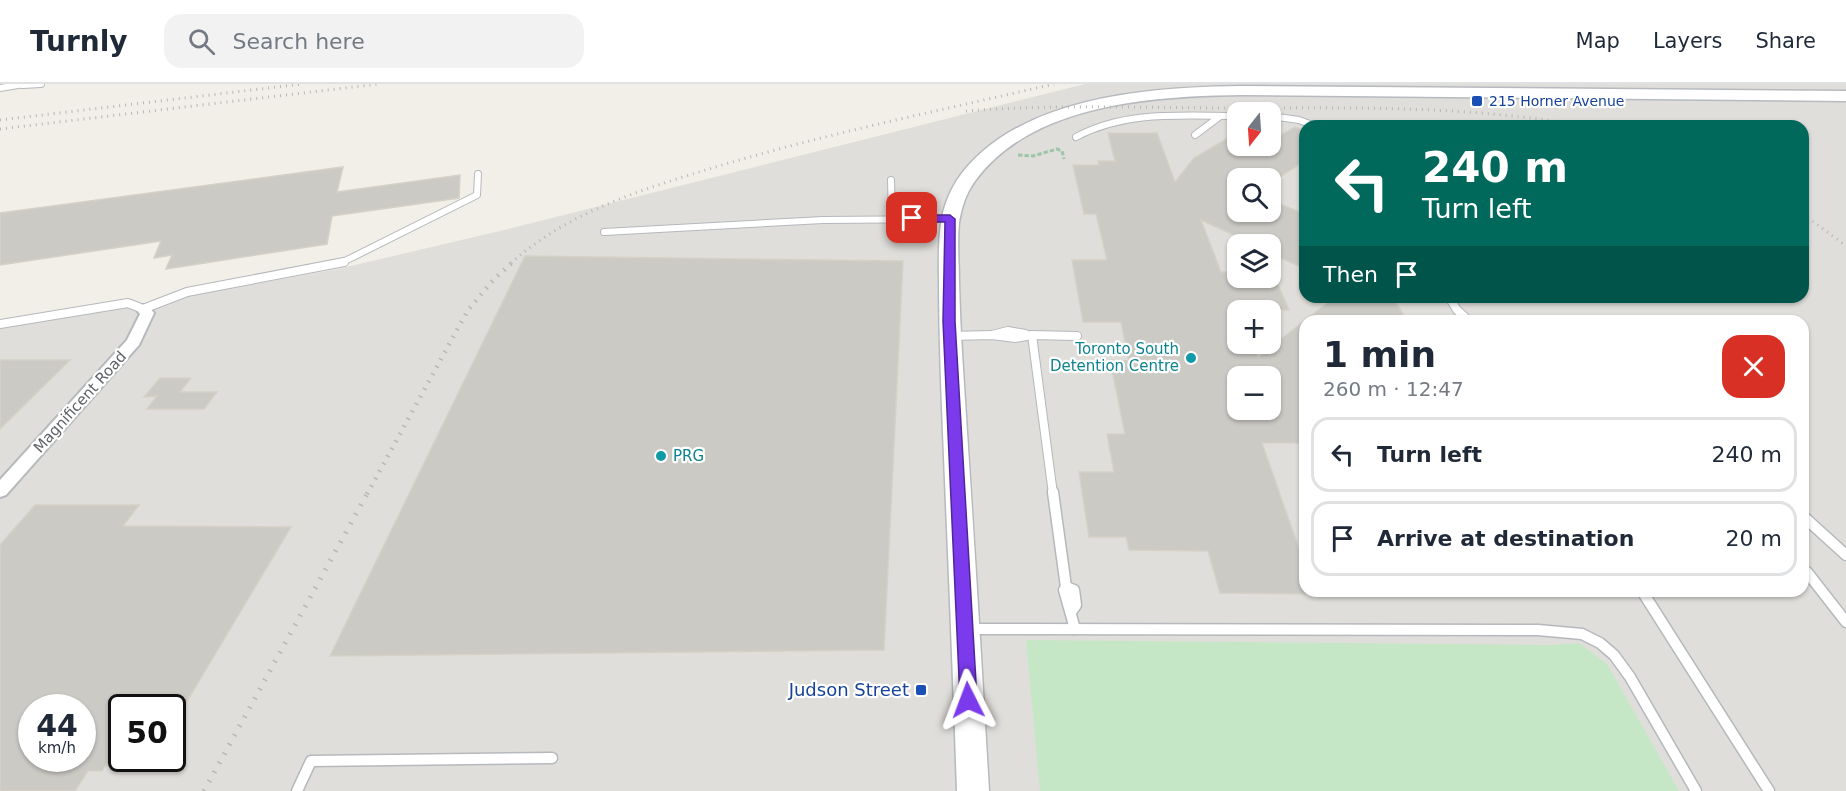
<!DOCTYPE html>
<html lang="en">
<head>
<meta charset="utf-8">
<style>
	:root { --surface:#fff; --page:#f2f2f3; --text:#1f2937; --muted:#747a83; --line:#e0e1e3 }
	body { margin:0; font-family:"DejaVu Sans",sans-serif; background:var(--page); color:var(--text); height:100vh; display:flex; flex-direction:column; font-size:22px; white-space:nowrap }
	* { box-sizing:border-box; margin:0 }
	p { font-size:20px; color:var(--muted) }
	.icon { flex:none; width:33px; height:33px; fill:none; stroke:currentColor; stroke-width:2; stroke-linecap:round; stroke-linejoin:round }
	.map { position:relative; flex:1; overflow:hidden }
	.details { position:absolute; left:1299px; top:231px; width:510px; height:282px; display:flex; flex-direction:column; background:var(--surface); border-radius:18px; box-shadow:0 2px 4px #0004 }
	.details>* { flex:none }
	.guide { position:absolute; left:1299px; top:36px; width:510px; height:183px; border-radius:18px; box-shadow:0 2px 4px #0004; background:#00695c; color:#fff; overflow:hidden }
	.needle { width:39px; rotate:197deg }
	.controls { position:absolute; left:1227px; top:18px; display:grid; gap:12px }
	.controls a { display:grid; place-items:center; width:54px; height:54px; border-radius:12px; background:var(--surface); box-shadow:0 2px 4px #0004; font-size:30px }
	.speed { position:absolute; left:18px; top:610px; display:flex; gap:12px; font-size:30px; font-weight:700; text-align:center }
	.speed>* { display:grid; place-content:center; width:78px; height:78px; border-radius:50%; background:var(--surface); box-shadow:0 2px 4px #0004; line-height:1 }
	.speed small { font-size:15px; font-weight:400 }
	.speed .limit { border:3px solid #111; border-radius:9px; background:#fff; color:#111 }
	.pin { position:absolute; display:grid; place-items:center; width:51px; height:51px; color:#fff; margin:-26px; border-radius:12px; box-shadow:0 3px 9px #0006 }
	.me { position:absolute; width:66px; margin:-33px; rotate:357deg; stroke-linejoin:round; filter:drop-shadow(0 0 4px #0008) }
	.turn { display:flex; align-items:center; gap:21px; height:126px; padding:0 24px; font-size:27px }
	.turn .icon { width:78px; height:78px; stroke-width:2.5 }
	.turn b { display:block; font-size:42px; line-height:51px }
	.then { display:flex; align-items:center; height:57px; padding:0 24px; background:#0003; gap:12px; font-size:22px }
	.round { display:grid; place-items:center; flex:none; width:63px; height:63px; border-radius:18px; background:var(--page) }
	.headline { display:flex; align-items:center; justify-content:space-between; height:102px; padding:0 24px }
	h1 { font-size:36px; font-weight:700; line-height:45px }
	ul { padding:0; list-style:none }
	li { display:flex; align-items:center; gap:18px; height:75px; margin:0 12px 9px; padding:0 12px; border:3px solid var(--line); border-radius:18px }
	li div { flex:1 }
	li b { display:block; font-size:22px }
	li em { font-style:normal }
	header { display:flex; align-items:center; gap:36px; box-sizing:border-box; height:84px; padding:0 30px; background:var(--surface); border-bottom:2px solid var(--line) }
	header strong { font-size:28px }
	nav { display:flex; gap:33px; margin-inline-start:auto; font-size:21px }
	.search { width:420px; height:54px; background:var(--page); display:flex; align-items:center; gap:15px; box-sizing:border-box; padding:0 21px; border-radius:18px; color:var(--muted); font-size:22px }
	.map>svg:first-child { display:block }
	.industrial { fill:#e0deda; fill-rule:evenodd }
	.green { fill:#c6e7c6 }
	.building { fill:#cccac5; stroke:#d5d1c6; stroke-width:1.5; fill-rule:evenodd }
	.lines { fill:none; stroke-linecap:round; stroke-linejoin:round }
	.service-far2-casing { stroke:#b5b8bc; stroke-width:8 }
	.service-far1-casing { stroke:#b5b8bc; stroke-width:10 }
	.service-casing { stroke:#b5b8bc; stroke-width:13 }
	.minor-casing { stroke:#b5b8bc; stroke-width:4 }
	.secondary-casing { stroke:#b6babf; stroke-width:3 }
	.path { stroke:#9dc6a9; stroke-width:3; stroke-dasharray:4.5 2; stroke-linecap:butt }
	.service-far2 { stroke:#fff; stroke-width:6 }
	.service-far1 { stroke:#fff; stroke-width:8 }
	.service { stroke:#fff; stroke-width:10 }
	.minor { fill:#fff; fill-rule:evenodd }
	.secondary { fill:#fff; fill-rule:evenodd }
	.rail-far2 { stroke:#b6b7b8; stroke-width:3; stroke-dasharray:1 5; stroke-linecap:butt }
	.rail-far1 { stroke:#b6b7b8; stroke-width:4.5; stroke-dasharray:1.5 7; stroke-linecap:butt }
	.rail { stroke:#b6b7b8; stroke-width:5; stroke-dasharray:1.5 9; stroke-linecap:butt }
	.route { fill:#7c3aed; stroke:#51269a; stroke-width:1.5 }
	.transit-dot { fill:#1a4fb4; stroke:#fff; stroke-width:2 }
	.culture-dot { fill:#0f9aa8; stroke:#fff; stroke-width:2 }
	.labels { text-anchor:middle; stroke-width:4.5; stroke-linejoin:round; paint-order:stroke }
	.far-transit-label { font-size:14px; fill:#164399; stroke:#fff; text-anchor:start }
	.culture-label { font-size:15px; fill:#0d838f; stroke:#fff; text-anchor:end }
	.street-label { font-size:15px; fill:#5f6368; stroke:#fff }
	.near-transit-label { font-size:18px; fill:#164399; stroke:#fff; text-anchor:end }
</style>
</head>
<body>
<header>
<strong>Turnly</strong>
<div class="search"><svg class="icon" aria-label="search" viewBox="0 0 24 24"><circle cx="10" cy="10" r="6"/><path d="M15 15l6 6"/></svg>Search here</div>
<nav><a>Map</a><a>Layers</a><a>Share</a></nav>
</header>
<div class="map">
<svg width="1846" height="707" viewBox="0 0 1846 707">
	<rect width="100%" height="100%" fill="#f1efe8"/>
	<path class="industrial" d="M 1085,0 L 1846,0 L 1846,707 L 0,707 L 0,245 L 338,185 L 504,146 ZM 1238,28 L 1270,28 L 1270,62 L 1238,62 ZM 1305,42 L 1803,42 L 1803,213 L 1305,213 ZM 1238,94 L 1270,94 L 1270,128 L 1238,128 ZM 1238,160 L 1270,160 L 1270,194 L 1238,194 ZM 1238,226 L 1270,226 L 1270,260 L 1238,260 ZM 1305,237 L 1803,237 L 1803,507 L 1305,507 ZM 1238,292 L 1270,292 L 1270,326 L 1238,326 ZM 32,624 L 82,624 L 82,675 L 32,675 ZM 122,624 L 172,624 L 172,675 L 122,675 Z"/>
	<path class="green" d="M 1026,556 L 1552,561 L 1579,559 L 1607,580 L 1679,707 L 1040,707 Z"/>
	<g class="building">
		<path d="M 1270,37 L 1274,38 L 1281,51 L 1295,43 L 1305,47 L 1305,77 L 1278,94 L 1238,94 L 1238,128 L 1270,128 L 1270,116 L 1305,130 L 1305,185 L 1270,169 L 1270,160 L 1253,160 L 1201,136 L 1221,188 L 1238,188 L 1238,194 L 1275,194 L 1289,226 L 1235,226 L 1238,230 L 1238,260 L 1252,260 L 1258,273 L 1335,213 L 1393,213 L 1407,237 L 1305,237 L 1305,359 L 1262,359 L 1305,482 L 1305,510 L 1220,509 L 1208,467 L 1129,466 L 1126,453 L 1089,453 L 1079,388 L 1114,388 L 1107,350 L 1125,350 L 1110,276 L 1129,277 L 1121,238 L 1083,238 L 1072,176 L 1107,176 L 1096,130 L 1084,130 L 1073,81 L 1099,81 L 1098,77 L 1115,77 L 1108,49 L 1157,49 L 1175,98 L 1194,74 L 1238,48 L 1238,62 L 1270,62 ZM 1238,292 L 1270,292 L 1270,326 L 1238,326 Z"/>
		<path d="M 343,83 L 337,108 L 460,91 L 459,114 L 332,132 L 327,160 L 166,185 L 172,171 L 154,174 L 161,157 L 0,181 L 0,129 Z"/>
		<path d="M 525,172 L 903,177 L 884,566 L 330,572 Z"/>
		<path d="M 0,276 L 70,276 L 0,345 Z"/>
		<path d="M 160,294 L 191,294 L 180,308 L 217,308 L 204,325 L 147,325 L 157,312 L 144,313 Z"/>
		<path d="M 35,421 L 139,421 L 123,442 L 291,443 L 183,624 L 122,624 L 122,657 L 102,687 L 88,687 L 75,707 L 0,707 L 0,461 ZM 32,624 L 82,624 L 82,675 L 32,675 Z"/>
	</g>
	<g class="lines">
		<defs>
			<g id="service-far2">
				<path d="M 23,1 L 41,0"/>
				<path d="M 0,4 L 24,0"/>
				<path d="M 1270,32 L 1299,36 L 1315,42"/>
				<path d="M 1195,51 L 1219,33"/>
				<path d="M 1076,53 C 1126,26 1183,32 1238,32"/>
				<path d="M 891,96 L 892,134"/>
				<path d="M 604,148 L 823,136 L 950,135"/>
				<path d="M 341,179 L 477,111 L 478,90"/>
			</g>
			<g id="service-far1">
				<path d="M 1449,213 L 1457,226 L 1469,237"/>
				<path d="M 0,240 L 128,219 L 143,225 L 187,208 L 344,178"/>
				<path d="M 992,251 L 1008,247 L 1025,250"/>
				<path d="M 1032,251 L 1053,410"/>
				<path d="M 950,252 L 992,251 L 1015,254 L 1032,251 L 1077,252"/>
			</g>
			<g id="service">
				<path d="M 1053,408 L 1066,503 L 1064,506 L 1075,545"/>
				<path d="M 1803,432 L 1846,471"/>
				<path d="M 1803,488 L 1807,488 L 1846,538"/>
				<path d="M 1066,503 L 1074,506 L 1076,521 L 1071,528"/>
				<path d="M 1642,507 L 1769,707"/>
				<path d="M 970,545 L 1538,546 L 1582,550 L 1600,559 L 1614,571 L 1630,593 L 1696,707"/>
				<path d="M 297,707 L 311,677 L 552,674"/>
			</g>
			<path id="minor" d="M 143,221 L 148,222 L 154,229 L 139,261 L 6,411 L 0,413 L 0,396 L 127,256 L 140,230 L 136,225 Z"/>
			<path id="secondary" d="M 1243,2 L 1846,7 L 1846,17 L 1243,11 C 1155,12 1032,19 975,97 C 966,109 961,125 959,139 C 957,159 959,179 959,198 C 960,248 964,298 967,348 C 975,468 982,587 989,707 L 957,707 C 953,588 948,468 943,349 C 941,299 939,250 939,200 C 939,180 938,159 941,139 C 943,124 949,109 957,96 C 1015,12 1150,3 1243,2 Z"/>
		</defs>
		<use href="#service-far2" class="service-far2-casing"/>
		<use href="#service-far1" class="service-far1-casing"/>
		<use href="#service" class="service-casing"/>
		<use href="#minor" class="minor-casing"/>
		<use href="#secondary" class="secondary-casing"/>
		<path class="path" d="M 1018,71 L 1033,72 L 1057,65 L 1062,67 L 1064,75"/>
		<use href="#service-far2" class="service-far2"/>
		<use href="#service-far1" class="service-far1"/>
		<use href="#service" class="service"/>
		<use href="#minor" class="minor"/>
		<use href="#secondary" class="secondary"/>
		<g class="rail-far2">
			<path d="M 966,27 C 1055,20 1145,24 1234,24 C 1352,24 1467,21 1583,42"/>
			<path d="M 0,36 L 302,0"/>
			<path d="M 0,45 L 378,0"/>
			<path d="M 1803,130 L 1846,162"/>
			<path d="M 511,179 C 569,127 646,104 719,82 C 829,49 942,26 1054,0"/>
		</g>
		<path class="rail-far1" d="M 367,410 L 468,226 L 494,195 L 513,178"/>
		<path class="rail" d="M 204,707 L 368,408"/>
	</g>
	<path class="route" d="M 950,131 L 955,135 L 955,237 L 977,616 L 975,622 L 968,624 L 962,622 L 960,616 L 943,237 L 945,138 L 912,138 L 906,134 L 912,131 Z"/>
	<g class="transit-dot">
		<rect x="1471" y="11" width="12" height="12" rx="3"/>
		<rect x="915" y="600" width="12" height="12" rx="3"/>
	</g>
	<g class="culture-dot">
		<circle cx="1191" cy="274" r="6"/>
		<circle cx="661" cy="372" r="6"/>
	</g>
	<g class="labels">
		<g class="far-transit-label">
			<text x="1489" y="22">215 Horner Avenue</text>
		</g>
		<g class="culture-label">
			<text x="1179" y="270">Toronto South<tspan x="1179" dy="17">Detention Centre</tspan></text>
			<text x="673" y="377" text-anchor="start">PRG</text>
		</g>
		<g class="street-label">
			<text transform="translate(80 318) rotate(-48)" y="5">Magnificent Road</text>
		</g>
		<g class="near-transit-label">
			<text x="909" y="612">Judson Street</text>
		</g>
	</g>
</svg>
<div class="controls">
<a><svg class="needle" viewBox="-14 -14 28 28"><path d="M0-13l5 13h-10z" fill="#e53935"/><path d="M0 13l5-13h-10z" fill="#747a83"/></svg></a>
<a><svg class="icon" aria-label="search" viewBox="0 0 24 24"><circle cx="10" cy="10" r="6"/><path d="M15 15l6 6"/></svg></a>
<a><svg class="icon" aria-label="layers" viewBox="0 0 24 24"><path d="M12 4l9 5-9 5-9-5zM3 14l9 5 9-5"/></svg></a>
<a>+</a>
<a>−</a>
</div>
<div class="speed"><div>44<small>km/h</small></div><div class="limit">50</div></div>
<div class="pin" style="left:912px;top:134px;background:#d93025"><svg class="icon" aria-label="arrive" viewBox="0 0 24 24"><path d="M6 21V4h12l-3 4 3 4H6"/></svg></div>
<svg class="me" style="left:968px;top:616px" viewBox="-20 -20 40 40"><path d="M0-17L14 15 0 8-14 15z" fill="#7c3aed" stroke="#fff" stroke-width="4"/></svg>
<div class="guide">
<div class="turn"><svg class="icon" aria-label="left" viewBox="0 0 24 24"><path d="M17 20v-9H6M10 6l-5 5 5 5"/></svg><div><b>240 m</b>Turn left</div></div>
<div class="then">Then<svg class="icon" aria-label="arrive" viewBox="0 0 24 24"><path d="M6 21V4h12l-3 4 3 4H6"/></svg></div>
</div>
<section class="details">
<div class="headline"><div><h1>1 min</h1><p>260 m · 12:47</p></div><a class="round" style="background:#d93025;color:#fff"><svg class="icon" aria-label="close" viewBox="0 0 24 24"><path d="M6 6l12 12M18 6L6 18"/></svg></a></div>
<ul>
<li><svg class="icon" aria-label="left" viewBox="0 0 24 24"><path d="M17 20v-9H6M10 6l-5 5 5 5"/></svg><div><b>Turn left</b></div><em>240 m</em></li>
<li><svg class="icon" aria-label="arrive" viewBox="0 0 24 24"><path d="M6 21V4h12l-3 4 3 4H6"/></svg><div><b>Arrive at destination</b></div><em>20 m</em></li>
</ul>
</section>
</div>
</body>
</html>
